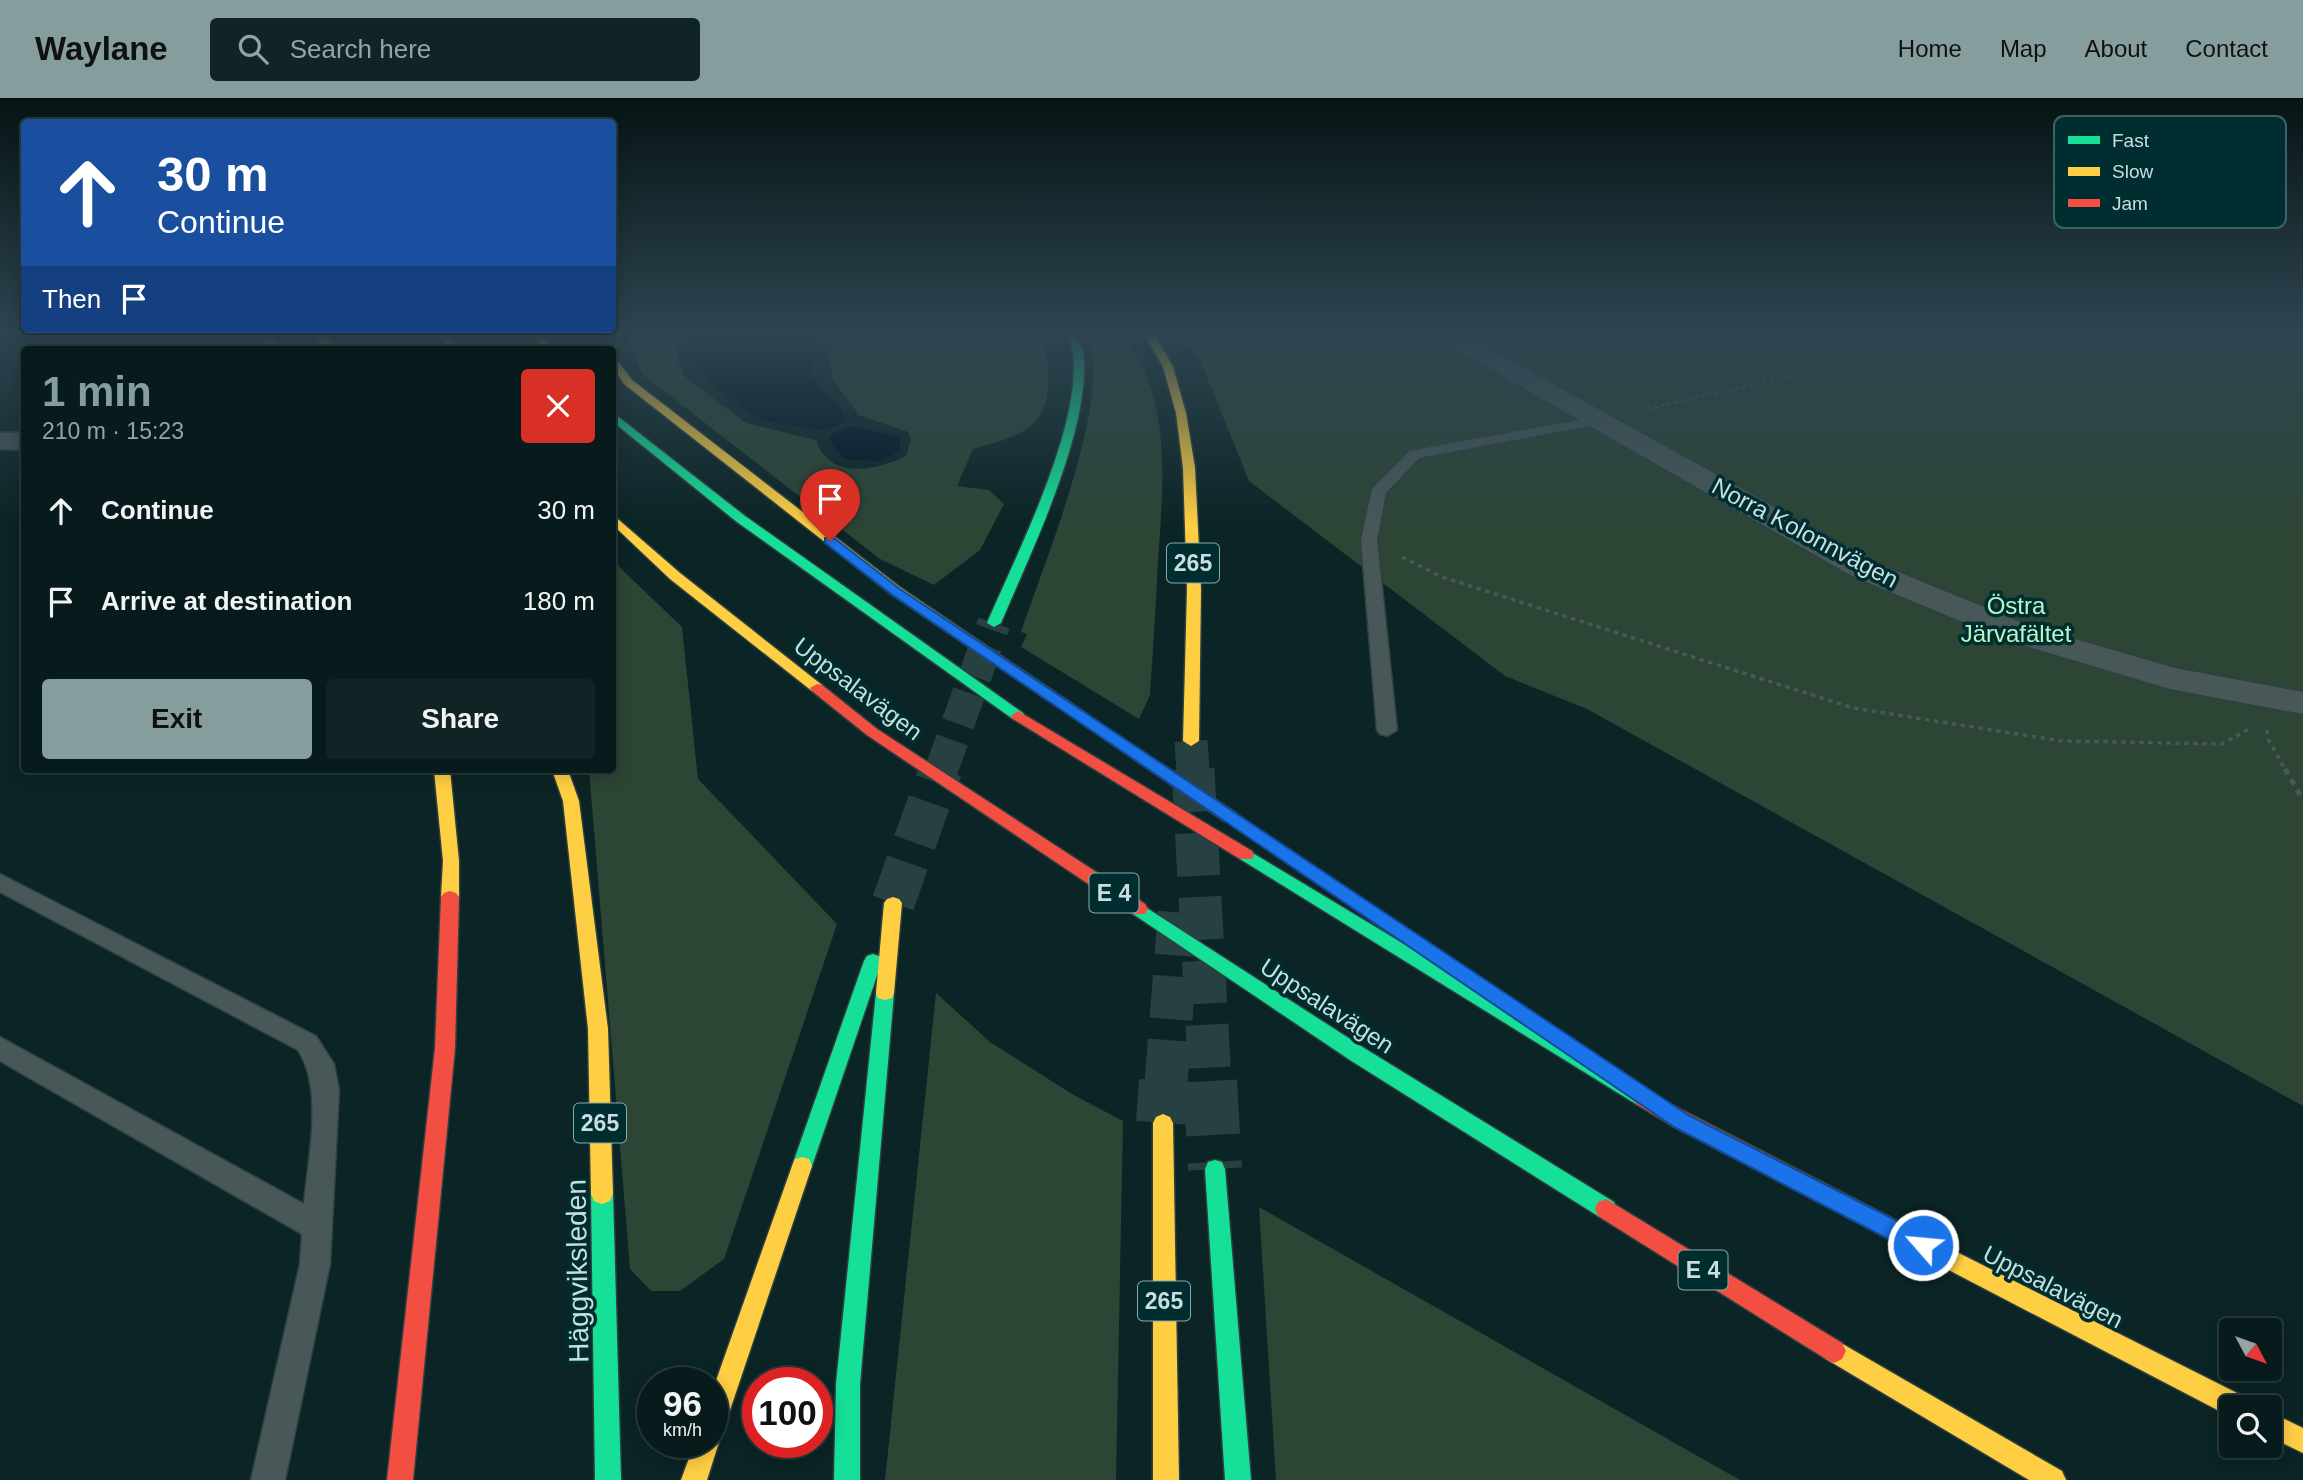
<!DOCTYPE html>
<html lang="en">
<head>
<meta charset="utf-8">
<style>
	:root { --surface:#081b1c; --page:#112425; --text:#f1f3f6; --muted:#98a1a3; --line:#29393b; --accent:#869d9e }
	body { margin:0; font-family:Helvetica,sans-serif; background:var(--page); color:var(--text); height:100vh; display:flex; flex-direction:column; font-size:26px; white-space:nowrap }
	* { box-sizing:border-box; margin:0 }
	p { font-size:23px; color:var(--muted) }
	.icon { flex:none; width:38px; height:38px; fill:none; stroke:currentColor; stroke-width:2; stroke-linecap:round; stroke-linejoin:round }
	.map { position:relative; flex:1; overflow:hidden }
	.drawer { position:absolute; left:21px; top:248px; width:595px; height:427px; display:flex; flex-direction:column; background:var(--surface); border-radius:7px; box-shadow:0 4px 18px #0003,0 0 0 2px var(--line) }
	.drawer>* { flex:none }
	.banner { position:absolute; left:21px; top:21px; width:595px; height:214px; border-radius:7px; box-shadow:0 4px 18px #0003,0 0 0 2px var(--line); background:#1a4fa0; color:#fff; overflow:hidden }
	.needle { width:46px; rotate:131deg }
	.controls { position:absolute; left:2219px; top:1220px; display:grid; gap:14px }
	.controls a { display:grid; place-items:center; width:63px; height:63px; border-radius:7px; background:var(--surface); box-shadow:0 4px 18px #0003,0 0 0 2px var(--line); font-size:35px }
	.speed { position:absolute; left:637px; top:1269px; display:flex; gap:14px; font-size:35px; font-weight:700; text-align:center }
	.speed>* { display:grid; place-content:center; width:91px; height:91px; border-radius:50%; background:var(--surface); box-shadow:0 4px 18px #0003,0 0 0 2px var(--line); line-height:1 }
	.speed small { font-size:18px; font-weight:400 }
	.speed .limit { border:10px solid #d22; background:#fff; color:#111 }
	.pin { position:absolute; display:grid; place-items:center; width:60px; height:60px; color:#fff; margin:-72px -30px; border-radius:50% 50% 50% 0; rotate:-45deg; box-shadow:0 0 7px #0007 }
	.pin .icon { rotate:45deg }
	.me { position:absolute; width:77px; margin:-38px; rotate:297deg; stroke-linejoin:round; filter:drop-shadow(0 0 5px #0008) }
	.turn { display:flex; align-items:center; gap:24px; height:147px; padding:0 21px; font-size:32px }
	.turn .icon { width:91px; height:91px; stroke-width:2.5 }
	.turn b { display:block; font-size:49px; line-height:60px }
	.then { display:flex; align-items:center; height:66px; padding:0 21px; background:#0003; gap:14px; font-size:26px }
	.round { display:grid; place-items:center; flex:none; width:74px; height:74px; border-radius:7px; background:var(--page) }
	.head { display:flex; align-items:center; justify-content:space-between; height:119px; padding:0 21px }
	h1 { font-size:42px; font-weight:800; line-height:52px; color:var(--accent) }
	.action { display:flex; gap:14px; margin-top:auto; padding:14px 21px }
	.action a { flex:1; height:80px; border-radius:7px; background:var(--accent); color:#111; font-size:28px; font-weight:800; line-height:80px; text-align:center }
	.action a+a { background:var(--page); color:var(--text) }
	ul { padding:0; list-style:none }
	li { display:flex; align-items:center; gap:21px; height:91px; padding:0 21px }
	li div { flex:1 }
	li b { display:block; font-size:26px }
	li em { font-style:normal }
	header { display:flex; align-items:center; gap:42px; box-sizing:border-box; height:98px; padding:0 35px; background:var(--accent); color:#111 }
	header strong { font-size:33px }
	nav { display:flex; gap:38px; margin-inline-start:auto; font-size:24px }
	.search { width:490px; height:63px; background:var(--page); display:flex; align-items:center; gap:18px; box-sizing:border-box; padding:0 24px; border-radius:7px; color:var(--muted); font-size:26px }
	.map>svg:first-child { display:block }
	.green { fill:#2c4535 }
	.water { fill:#011424 }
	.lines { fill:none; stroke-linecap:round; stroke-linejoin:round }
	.highway-tunnel-far2 { stroke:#274041; stroke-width:33; stroke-dasharray:33 17; stroke-linecap:butt }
	.highway-tunnel-far1 { stroke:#274041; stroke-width:43; stroke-dasharray:43 21; stroke-linecap:butt }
	.highway-tunnel { stroke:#274041; stroke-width:54; stroke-dasharray:54 27; stroke-linecap:butt }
	.lane-casing { stroke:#2f4040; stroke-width:3 }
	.street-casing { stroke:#2f4040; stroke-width:4 }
	.fast-casing { stroke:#2f4040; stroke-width:3 }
	.slow-casing { stroke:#2f4040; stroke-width:3 }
	.jam-casing { stroke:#2f4040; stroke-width:3 }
	.path-far2 { stroke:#49595a; stroke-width:2.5; stroke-dasharray:3.5 3.5; stroke-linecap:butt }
	.path-far1 { stroke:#49595a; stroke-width:3.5; stroke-dasharray:4.5 4.5; stroke-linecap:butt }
	.path { stroke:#49595a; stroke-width:5; stroke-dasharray:6 6; stroke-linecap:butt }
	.lane { fill:#485859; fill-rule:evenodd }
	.street { fill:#485859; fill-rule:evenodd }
	.fast { fill:#16e098; fill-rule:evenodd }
	.slow { fill:#ffcf43; fill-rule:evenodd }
	.jam { fill:#f24e42; fill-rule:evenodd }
	.route { fill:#1a73e8; stroke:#114b97; stroke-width:2 }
	.labels { text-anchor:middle; stroke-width:7; stroke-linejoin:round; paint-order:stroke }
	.shield { fill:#002e30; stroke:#8ca9aa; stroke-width:2 }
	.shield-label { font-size:23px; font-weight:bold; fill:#c8dedf }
	.street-label { font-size:24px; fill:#c8dedf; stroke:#002e30 }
	.park-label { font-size:24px; fill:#b8f5c7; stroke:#002e30 }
	.near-street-label { font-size:28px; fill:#c8dedf; stroke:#002e30 }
	.key { fill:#002e30; stroke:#3c6365; stroke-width:2 }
	.key-label { font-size:19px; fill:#c8dedf }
</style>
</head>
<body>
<header>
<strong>Waylane</strong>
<div class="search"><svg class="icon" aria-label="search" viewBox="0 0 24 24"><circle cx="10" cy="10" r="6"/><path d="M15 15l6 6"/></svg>Search here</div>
<nav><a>Home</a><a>Map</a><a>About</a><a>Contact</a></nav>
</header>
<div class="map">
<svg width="2303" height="1382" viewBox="0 0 2303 1382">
	<rect width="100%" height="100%" fill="#0b2425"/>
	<g class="green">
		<path d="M 630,235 L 683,235 L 678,248 L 678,264 L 685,279 L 746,325 L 816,342 C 829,382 876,373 906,358 L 911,342 L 908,334 L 859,317 L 834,283 L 827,258 L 837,235 L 1043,235 C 1048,261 1055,304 1034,325 C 1019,340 992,345 973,351 L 957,388 L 989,392 L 1004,406 L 980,452 L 934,487 L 880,461 L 642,276 L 629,243 Z"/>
		<path d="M 1087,235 L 1120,235 C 1174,297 1163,387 1158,463 C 1156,507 1153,552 1150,597 L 1139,621 L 1021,549 L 1027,536 L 1021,534 C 1043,467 1115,297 1087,235 Z"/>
		<path d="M 1174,235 L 2303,235 L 2303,1008 L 1587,611 L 1505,578 L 1249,383 L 1200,262 Z"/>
		<path d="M 613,463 L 682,529 L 698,681 L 837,826 L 724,1161 L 680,1193 L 651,1193 L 630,1171 L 589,672 L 612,672 Z"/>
		<path d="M 936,895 L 990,944 L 1072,996 L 1123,1023 L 1116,1382 L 885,1382 Z"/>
		<path d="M 1259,1109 L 1740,1382 L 1276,1382 Z"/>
	</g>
	<g class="water">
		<path d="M 693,235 L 823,235 C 789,291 834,284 845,322 C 839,326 833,330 826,331 C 819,333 769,324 762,321 C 738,309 676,267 693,235 Z"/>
		<path d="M 852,328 L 900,339 L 900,354 L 877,363 L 843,361 L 829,341 L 832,336 Z"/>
	</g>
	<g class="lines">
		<g class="highway-tunnel-far2">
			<path d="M 1191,643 L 1193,673"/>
			<path d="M 941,673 L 994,525"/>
		</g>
		<g class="highway-tunnel-far1">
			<path d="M 1193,671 L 1210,985"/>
			<path d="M 893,805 L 941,671"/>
			<path d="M 1166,985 L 1180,806"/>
		</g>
		<g class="highway-tunnel">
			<path d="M 1210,983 L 1215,1071"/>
			<path d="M 1163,1025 L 1166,983"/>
		</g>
		<defs>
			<g id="lane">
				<path d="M 1600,318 L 1607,322 L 1605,325 L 1419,360 L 1386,395 L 1377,442 L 1397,632 L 1387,638 L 1380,636 L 1377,632 L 1361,442 L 1372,391 L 1409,353 Z"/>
				<path d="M 0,776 L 316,938 L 334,966 L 339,992 L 330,1166 L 285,1382 L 251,1382 L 300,1166 L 302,1136 L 0,963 L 0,939 L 304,1106 C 308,1060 324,992 298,952 L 0,794 Z"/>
			</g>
			<g id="street">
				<path d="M 1432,235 L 1461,235 L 1874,464 L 2030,528 L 2175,570 L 2303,594 L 2303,616 L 2170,591 L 2006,542 L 1852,478 L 1436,240 Z"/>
				<rect x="0" y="335" width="24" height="16"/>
			</g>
			<g id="fast">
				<path d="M 1064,235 L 1074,235 C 1077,241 1082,247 1083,254 C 1093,328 1030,456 1001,525 L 994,529 L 987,525 C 1017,455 1082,329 1073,255 C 1072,247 1068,241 1064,235 Z"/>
				<path d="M 612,314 L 745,418 L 1023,615 L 1025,618 L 1023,621 L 1013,621 L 737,424 L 612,323 Z"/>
				<path d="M 1246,751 L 1650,994 L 1653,1000 L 1650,1006 L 1643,1008 L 1636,1006 L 1240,761 L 1238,757 L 1240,753 Z"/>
				<path d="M 1139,805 L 1364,950 L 1614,1104 L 1617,1111 L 1614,1118 L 1606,1121 L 1598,1118 L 1350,962 L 1133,816 L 1130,811 L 1133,806 Z"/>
				<path d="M 873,856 L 879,858 L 882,863 L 812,1068 L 809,1075 L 802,1077 L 795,1075 L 792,1068 L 864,863 L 867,858 Z"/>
				<path d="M 885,888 L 892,890 L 894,895 L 860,1286 L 860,1382 L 834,1382 L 836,1286 L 876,895 L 878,890 Z"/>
				<path d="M 1215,1062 L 1222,1064 L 1225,1071 L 1251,1382 L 1225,1382 L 1205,1071 L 1208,1064 Z"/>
				<path d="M 602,1086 L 610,1089 L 613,1096 L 621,1382 L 595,1382 L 591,1096 L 594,1089 Z"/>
			</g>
			<g id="slow">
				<path d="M 314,235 L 324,235 L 334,252 L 324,252 Z"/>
				<path d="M 437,235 L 447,235 L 460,252 L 450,252 Z"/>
				<path d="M 531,235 L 541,235 L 554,252 L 544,252 Z"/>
				<path d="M 1144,235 L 1154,235 L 1173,269 L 1186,315 L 1195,370 L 1201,491 L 1199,643 L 1191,648 L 1183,643 L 1187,491 L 1183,370 L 1176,315 L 1163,269 Z"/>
				<path d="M 612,256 L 632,282 L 901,490 L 1087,616 L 1089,619 L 1087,622 L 1077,622 L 891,496 L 624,286 L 612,268 Z"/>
				<path d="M 612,416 L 680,475 L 822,587 L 824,590 L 822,593 L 812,593 L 670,481 L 612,426 Z"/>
				<path d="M 434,672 L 450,672 L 459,763 L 459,799 L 456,803 L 444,803 L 441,799 L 443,763 Z"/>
				<path d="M 552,672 L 568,672 L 579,703 L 608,931 L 613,1096 L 610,1103 L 602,1106 L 594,1103 L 591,1096 L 588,931 L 563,703 Z"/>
				<path d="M 893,799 L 899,801 L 902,805 L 894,895 L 892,900 L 885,902 L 878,900 L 876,895 L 884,805 L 887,801 Z"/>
				<path d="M 1163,1016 L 1170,1019 L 1173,1025 L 1179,1382 L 1153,1382 L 1153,1025 L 1156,1019 Z"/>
				<path d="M 802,1059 L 809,1061 L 812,1068 L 724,1330 L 718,1340 L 719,1344 L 707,1382 L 681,1382 L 695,1344 L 712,1344 L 712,1294 L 792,1068 L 795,1061 Z"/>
				<path d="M 1903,1127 L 2247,1300 L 2250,1309 L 2231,1309 L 2229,1318 L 1895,1144 L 1892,1137 L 1895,1130 Z"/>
				<path d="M 1834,1241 L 2062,1373 L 2066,1382 L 2029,1382 L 1826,1261 L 1822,1253 L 1826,1245 Z"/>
				<path d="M 2270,1314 L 2303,1330 L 2303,1355 L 2270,1339 Z"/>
			</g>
			<g id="jam">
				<path d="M 262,235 L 272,235 L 278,252 L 268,252 Z"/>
				<path d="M 817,586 L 822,587 L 877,631 L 1145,806 L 1148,811 L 1145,816 L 1133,816 L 867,637 L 812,593 L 810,590 Z"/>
				<path d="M 1018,613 L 1252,753 L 1254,757 L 1252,761 L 1240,761 L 1013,621 L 1011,618 Z"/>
				<path d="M 1082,614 L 1236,715 L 1238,719 L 1236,723 L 1224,723 L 1077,622 L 1075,619 Z"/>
				<path d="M 450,793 L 456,795 L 459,799 L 455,950 L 413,1382 L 387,1382 L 435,950 L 441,799 L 444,795 Z"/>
				<path d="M 1643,992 L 1911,1130 L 1914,1137 L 1911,1144 L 1903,1147 L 1895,1144 L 1674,1029 L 1636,1006 L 1633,1000 L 1636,994 Z"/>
				<path d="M 1606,1101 L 1842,1245 L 1846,1253 L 1842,1261 L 1834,1265 L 1826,1261 L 1598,1118 L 1595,1111 L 1598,1104 Z"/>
			</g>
		</defs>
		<use href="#lane" class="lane-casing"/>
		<use href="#street" class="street-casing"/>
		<use href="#fast" class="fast-casing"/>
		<use href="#slow" class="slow-casing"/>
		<use href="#jam" class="jam-casing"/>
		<path class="path-far2" d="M 1647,311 L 1827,270 L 1948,235"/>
		<g class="path-far1">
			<path d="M 1402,459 L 1442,479 L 1853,610 L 2062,643 L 2222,646 L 2251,630"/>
			<path d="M 2267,632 L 2268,641 L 2286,673"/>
		</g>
		<path class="path" d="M 2285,671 L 2303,702"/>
		<use href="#lane" class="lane"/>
		<use href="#street" class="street"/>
		<use href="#fast" class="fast"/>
		<use href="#slow" class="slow"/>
		<use href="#jam" class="jam"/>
	</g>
	<linearGradient id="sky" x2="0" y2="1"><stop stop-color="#061414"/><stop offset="0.55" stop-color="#2e4551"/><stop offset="1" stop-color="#2e4551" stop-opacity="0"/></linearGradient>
	<rect width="2303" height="428" fill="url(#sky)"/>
	<path class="route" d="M 825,440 L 834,440 L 900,491 L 1688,1017 L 1931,1140 L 1934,1147 L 1931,1155 L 1923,1158 L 1915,1155 L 1674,1029 L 891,496 L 825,445 Z"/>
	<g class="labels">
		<g class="shield">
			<rect x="1167" y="445.5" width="52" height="39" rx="5"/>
			<rect x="1089.5" y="775.5" width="49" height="39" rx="5"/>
			<rect x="574" y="1005.5" width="52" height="39" rx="5"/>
			<rect x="1678.5" y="1152.5" width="49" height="39" rx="5"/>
			<rect x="1138" y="1183.5" width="52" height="39" rx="5"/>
		</g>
		<g class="shield-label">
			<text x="1193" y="473">265</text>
			<text x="1114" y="803">E 4</text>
			<text x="600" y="1033">265</text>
			<text x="1703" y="1180">E 4</text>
			<text x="1164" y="1211">265</text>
		</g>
		<g class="street-label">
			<text transform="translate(1805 435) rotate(28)" y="8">Norra Kolonnvägen</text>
			<text transform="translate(858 591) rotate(37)" y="8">Uppsalavägen</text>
			<text transform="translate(1327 908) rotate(33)" y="8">Uppsalavägen</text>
			<text transform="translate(2053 1189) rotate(27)" y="8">Uppsalavägen</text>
		</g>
		<g class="park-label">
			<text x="2016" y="516">Östra<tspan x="2016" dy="28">Järvafältet</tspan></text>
		</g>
		<g class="near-street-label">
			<text transform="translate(577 1173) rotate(-91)" y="10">Häggviksleden</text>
		</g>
	</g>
	<rect x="2054" y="18" width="232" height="112" rx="10" class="key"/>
	<rect x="2068" y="38" width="32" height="8" fill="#16e098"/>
	<rect x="2068" y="69" width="32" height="9" fill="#ffcf43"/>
	<rect x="2068" y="101" width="32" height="8" fill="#f24e42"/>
	<g class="key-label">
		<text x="2112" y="49">Fast</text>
		<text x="2112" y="80">Slow</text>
		<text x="2112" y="112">Jam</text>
	</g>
</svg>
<div class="controls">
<a><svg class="needle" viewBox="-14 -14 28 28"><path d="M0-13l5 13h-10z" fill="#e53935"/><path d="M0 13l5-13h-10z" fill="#98a1a3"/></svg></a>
<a><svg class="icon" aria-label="search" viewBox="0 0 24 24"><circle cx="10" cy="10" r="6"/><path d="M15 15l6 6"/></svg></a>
</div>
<div class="speed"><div>96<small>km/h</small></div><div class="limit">100</div></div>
<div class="pin" style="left:830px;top:443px;background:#d93025"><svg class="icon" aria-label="arrive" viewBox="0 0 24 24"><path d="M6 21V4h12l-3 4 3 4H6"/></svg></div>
<svg class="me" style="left:1923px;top:1147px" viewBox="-20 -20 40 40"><circle r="17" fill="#1a73e8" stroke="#fff" stroke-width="3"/><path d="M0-11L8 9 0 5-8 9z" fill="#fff"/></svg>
<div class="banner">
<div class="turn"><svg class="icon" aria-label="ahead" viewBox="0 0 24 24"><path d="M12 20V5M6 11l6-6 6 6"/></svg><div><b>30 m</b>Continue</div></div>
<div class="then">Then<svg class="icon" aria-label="arrive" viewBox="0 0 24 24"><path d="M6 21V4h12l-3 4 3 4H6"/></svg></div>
</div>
<section class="drawer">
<div class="head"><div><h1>1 min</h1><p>210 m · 15:23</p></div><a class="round" style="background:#d93025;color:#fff"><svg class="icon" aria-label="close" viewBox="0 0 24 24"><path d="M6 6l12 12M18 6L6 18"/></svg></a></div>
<ul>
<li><svg class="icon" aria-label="ahead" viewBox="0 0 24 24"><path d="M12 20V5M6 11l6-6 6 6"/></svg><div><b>Continue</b></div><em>30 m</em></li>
<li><svg class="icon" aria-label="arrive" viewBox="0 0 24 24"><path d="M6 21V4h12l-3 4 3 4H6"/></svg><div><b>Arrive at destination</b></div><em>180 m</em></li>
</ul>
<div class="action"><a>Exit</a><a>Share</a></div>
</section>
</div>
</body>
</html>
